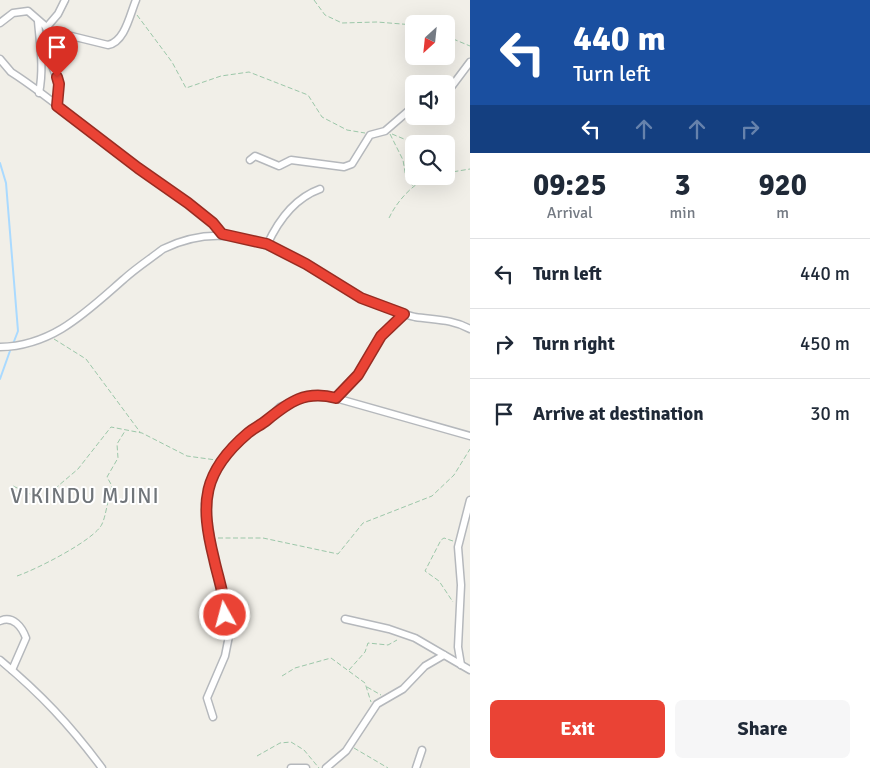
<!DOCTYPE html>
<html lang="en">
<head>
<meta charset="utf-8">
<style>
	:root { --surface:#fff; --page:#f6f6f7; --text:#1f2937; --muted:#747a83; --line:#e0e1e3; --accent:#ea4335 }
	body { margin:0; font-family:Signika,sans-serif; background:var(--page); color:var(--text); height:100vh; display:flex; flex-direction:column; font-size:19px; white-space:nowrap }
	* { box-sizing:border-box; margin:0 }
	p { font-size:16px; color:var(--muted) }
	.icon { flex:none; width:28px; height:28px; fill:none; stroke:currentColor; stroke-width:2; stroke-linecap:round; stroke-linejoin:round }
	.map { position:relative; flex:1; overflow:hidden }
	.details { display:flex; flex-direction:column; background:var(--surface); width:400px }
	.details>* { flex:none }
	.banner { background:#1a4fa0; color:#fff; overflow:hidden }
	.needle { width:32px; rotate:207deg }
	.tools { position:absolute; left:405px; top:15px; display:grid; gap:10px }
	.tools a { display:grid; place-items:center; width:50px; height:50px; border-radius:8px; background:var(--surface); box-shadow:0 5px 20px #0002; font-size:25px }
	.pin { position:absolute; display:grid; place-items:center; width:42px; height:42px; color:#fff; margin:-51px -21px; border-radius:50% 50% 50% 0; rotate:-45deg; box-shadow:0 0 5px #0007 }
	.pin .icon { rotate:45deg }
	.me { position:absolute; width:55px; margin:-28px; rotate:353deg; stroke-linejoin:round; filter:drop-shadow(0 0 4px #0008) }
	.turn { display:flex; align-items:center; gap:18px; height:105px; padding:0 20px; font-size:22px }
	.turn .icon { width:65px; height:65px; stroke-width:2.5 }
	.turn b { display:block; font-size:35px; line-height:42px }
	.lanes { display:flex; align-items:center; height:48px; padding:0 20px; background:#0003; justify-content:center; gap:25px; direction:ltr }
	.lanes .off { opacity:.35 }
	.eta { display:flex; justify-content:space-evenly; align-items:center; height:85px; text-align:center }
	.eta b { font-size:30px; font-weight:800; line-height:35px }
	.action { display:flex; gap:10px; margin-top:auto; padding:10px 20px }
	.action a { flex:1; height:58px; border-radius:8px; background:var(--accent); color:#fff; font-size:20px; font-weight:800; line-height:58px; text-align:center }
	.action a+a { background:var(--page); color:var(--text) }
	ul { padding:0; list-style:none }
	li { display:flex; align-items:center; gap:15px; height:70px; padding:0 20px; border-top:1px solid var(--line) }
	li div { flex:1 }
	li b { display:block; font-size:19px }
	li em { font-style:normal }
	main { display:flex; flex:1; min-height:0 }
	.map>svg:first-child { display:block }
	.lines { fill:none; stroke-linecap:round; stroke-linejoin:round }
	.stream { stroke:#aadaff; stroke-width:2 }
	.street-casing { stroke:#b5b8bc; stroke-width:9 }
	.path { stroke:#9cc7a9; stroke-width:1; stroke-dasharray:5 2.5; stroke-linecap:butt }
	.street { stroke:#fff; stroke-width:6 }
	.route-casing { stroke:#982c22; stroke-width:12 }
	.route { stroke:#ea4335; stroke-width:9 }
	.labels { text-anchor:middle; stroke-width:4; stroke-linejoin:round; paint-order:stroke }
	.quarter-label { font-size:21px; letter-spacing:1px; fill:#70757a; stroke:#fff }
</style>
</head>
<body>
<main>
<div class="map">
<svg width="470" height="768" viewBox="0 0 470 768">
	<rect width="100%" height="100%" fill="#f1efe8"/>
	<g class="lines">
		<g class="stream">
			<path d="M 0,163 L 6,183 L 18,331 L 13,344"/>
			<path d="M 0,379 L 11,348"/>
		</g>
		<defs>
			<g id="street">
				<path d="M 38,21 C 40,45 44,68 39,93"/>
				<path d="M 0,23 L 13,13 L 28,11 L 51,31 L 108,45 C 125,42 130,14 136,0"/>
				<path d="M 46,28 L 58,14 L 65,0"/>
				<path d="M 53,32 L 49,58 L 59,84 L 57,106"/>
				<path d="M 0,59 L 11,72 C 55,100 96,138 139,169 C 167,189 200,207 222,234"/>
				<path d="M 446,94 L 470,62"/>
				<path d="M 250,160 L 255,156 L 279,166 L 291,160 L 344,167 L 352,164 L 370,135 L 385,131 L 414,106"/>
				<path d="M 267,245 C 278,221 295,198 320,189"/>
				<path d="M 0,347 C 53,346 86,312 124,279 C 136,268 150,259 163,249 C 222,220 271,243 323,274 C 338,283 352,294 368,301 C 384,307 399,313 415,317 C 435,320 452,319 470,329"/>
				<path d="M 336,398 L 358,375 L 381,336 L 405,314"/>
				<path d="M 345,619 L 389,629 L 415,638 L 470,670"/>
				<path d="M 0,621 C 13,615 22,627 26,638 L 12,670"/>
				<path d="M 0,660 C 41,694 70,725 102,768"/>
				<path d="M 461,665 L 458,647 L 461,585 L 458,547 L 470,500"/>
				<path d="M 213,717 L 207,698 L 225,656 L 229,636 L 225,600 L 214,559 L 205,504 L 210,481 L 222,460 L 247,434 L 266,421 L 280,407 L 308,396 L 332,397 L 470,436"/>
				<path d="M 291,768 L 306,768"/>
				<path d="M 326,768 L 346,751 L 377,704 L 403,689 L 425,666 L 444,655"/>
				<path d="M 416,768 L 422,750"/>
			</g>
		</defs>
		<use href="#street" class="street-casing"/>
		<g class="path">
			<path d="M 314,0 L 325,15 L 342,23 L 377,22 L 414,25"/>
			<path d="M 137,15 L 172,62 L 186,88 L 221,76 L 249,72 L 308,95 L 322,117 L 347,130 L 365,133"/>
			<path d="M 446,36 L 470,46"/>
			<path d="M 390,134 L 403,160 L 406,178 L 414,187"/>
			<path d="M 392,134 L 416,144"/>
			<path d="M 446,173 L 470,169"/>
			<path d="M 389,218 C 397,201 414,182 432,176"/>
			<path d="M 54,339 L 86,359 L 140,432"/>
			<path d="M 13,486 L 47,502 L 58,486 L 78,469 L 111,427 L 142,433 L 187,456 L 216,460"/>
			<path d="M 218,538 L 263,538 L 338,554 L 363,523 L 432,496 L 454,475 L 470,449"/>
			<path d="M 453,541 L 444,538 L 441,540 L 425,571 L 439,581 L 453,602"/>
			<path d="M 17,576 C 35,570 95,540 102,524 C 106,516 108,497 112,486 L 107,477 L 118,458 L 117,444 L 125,431"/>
			<path d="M 349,670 L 365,652 L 368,643 L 388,645 L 397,640"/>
			<path d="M 282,676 L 295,668 L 331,658 L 365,683 L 371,702"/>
			<path d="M 367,687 L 381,695"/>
			<path d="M 354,748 L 388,768"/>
			<path d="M 257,756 L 280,743 L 291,742 L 304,750 L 319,768"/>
		</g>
		<use href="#street" class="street"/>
	</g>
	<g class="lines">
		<defs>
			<path id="route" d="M 57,77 L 59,84 L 57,106 L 138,168 L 188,203 L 213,223 L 222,234 L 267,244 L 306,264 L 361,298 L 404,314 L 381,336 L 358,375 L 336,398 C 305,390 289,402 267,420 C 261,425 254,428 248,433 C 202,472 200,503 214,559 C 218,578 225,595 225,615"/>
		</defs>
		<use href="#route" class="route-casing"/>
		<use href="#route" class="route"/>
	</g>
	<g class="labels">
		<g class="quarter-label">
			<text x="85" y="503">VIKINDU MJINI</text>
		</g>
	</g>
</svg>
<div class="tools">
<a><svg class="needle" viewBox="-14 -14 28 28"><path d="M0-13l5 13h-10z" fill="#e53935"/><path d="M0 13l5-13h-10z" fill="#747a83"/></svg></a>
<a><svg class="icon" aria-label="sound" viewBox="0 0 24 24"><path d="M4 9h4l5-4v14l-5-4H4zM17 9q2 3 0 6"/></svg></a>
<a><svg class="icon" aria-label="search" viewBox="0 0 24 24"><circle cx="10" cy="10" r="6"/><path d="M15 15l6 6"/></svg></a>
</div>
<div class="pin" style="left:57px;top:77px;background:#d93025"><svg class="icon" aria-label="arrive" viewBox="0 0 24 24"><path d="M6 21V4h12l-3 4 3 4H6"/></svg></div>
<svg class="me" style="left:225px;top:615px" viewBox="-20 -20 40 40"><circle r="17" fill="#ea4335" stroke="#fff" stroke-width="3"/><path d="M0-11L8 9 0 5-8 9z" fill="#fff"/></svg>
</div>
<section class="details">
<div class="banner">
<div class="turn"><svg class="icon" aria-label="left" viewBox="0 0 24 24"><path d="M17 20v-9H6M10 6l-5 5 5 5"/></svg><div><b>440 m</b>Turn left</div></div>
<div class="lanes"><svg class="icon" aria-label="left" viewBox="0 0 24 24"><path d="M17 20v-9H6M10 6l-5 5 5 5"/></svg><svg class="icon off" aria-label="ahead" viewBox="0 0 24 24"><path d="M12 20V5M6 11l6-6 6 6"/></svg><svg class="icon off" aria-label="ahead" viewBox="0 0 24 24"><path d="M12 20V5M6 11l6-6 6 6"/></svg><svg class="icon off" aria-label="right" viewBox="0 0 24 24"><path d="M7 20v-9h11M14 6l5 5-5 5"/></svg></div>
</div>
<div class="eta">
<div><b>09:25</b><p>Arrival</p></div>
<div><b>3</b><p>min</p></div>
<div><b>920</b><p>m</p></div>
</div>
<ul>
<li><svg class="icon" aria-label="left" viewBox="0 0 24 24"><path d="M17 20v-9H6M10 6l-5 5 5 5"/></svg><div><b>Turn left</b></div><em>440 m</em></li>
<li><svg class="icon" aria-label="right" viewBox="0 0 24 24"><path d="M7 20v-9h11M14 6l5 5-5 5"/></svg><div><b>Turn right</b></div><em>450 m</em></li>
<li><svg class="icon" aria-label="arrive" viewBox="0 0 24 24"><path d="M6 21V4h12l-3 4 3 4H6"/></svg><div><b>Arrive at destination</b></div><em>30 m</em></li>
</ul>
<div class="action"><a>Exit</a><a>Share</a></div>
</section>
</main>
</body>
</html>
